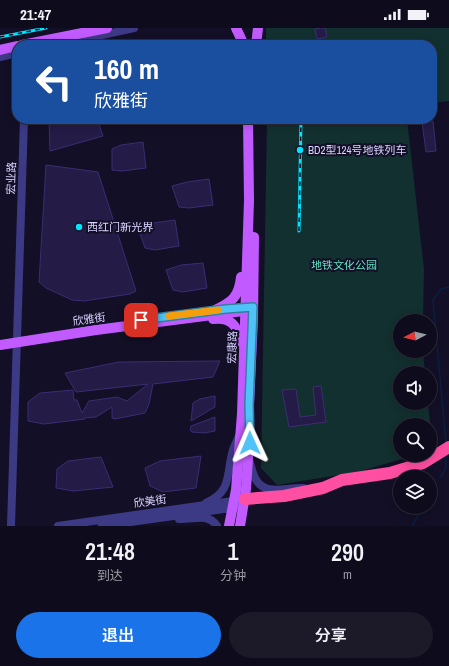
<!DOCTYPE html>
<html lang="zh">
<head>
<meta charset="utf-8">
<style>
	:root { --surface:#0e0b1c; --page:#1c1929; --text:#f1f3f6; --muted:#9b9ba3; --line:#2e2b3b; --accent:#1a73e8 }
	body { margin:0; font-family:"Archivo Narrow","Noto Sans SC",sans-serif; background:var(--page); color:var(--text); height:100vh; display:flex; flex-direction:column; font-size:15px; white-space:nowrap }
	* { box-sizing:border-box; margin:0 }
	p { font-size:13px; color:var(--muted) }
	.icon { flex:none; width:22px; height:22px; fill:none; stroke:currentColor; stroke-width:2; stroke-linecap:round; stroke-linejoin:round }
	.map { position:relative; height:498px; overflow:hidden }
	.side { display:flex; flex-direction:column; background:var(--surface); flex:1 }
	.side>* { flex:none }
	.hud { position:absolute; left:12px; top:12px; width:425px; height:84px; border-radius:16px; box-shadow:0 2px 10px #0003,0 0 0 1px var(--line); background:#1a4fa0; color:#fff; overflow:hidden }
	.needle { width:26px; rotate:263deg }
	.tools { position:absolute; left:393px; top:286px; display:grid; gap:8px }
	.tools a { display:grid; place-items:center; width:44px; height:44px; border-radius:50%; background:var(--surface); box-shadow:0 2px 10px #0003,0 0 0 1px var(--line); font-size:20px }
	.pin { position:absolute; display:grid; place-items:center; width:34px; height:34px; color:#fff; margin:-17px; border-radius:8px; box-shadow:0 2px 6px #0006 }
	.me { position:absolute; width:44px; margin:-22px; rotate:359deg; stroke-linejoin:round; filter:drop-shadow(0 0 3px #0008) }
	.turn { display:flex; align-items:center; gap:14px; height:84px; padding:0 16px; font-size:18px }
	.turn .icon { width:52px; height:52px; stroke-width:2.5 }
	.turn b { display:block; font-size:28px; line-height:34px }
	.eta { display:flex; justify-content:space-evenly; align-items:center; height:68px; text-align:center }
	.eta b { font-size:24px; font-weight:600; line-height:28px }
	.button { display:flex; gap:8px; margin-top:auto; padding:8px 16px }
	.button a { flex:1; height:46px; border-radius:24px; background:var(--accent); color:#fff; font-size:16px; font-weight:600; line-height:46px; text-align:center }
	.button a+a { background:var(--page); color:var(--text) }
	.status { display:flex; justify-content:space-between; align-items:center; height:28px; padding:0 20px; background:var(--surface); direction:ltr }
	.status svg { height:11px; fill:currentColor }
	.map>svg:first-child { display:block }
	.green { fill:#12302f }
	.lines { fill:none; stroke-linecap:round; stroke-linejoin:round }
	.stream { stroke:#0a1f44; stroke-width:1.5 }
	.building { fill:#241b47; stroke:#3b2d73 }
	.minor { stroke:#3d3a85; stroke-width:8 }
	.major { stroke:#c25bff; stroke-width:10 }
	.highway { stroke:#ff4fa3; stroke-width:12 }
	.rail-casing { stroke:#00e5ff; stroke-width:3 }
	.rail { stroke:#130f26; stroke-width:1.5; stroke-dasharray:4.5; stroke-linecap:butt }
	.route-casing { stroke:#337fa1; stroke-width:10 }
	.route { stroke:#4fc3f7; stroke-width:7 }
	.slow { stroke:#f59e0b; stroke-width:7 }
	.poi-dot { fill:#00e5ff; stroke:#130f26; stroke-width:1.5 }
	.labels { text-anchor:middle; stroke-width:4; stroke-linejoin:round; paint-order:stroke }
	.poi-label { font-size:11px; fill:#d9d4ff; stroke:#130f26; text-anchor:start }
	.street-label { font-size:11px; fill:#d9d4ff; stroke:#130f26 }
	.park-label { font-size:11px; fill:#5fe0c0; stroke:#130f26 }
</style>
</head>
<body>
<div class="status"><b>21:47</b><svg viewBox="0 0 49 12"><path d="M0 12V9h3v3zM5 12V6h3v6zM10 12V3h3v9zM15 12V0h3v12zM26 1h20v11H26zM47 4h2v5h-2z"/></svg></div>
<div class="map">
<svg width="449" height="498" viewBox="0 0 449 498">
	<rect width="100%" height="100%" fill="#130f26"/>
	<g class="green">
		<path d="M 266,0 L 449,0 L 449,73 L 432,75 L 432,17 L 266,17 Z"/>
		<path d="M 267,91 L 407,91 L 424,241 L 423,293 L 400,293 L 400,323 L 423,323 L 425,345 L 400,345 L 400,375 L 428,375 L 433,422 L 430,423 L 430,397 L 400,397 L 400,427 L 415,427 L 358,444 L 277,457 L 261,440 Z"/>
	</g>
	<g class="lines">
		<g class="stream">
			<path d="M 446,416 L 433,272 L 441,261 L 449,259"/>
			<path d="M 440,450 L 446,440 L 446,428"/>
			<path d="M 430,467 L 435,458"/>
			<path d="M 412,498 L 423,479"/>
		</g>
	</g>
	<g class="building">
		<path d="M 320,0 L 325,0 L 327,9 L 317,11 L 315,1 Z"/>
		<path d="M 49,91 L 97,91 L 103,108 L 50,123 Z"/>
		<path d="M 433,93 L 436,123 L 426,124 L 422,94 Z"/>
		<path d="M 143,114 L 146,140 L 122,143 L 112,142 L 112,121 L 121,117 Z"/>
		<path d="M 46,137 L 98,144 L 136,263 L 130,266 L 84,273 L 72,272 L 46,260 L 39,254 Z"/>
		<path d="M 209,151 L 213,177 L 189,180 L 179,179 L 172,158 L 187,154 Z"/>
		<path d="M 175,192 L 179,218 L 155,222 L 145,220 L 138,200 L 153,195 Z"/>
		<path d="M 203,235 L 207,260 L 183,264 L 173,262 L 166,242 L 181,237 Z"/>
		<path d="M 220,333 L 213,349 L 153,356 L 149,376 L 145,385 L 115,391 L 112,390 L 112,379 L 96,389 L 84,390 L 85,391 L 44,396 L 28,393 L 28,374 L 40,365 L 73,362 L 74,372 L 77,372 L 82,385 L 89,373 L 117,369 L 127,373 L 148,356 L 76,364 L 65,345 L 119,334 Z"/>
		<path d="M 321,358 L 326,394 L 289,399 L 282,362 L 296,361 L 300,389 L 316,387 L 313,359 Z"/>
		<path d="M 215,368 L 215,379 L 191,393 L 193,375 L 200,371 Z"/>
		<path d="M 215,389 L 215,403 L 204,405 L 192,404 L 190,402 L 191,398 Z"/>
		<path d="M 201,428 L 196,460 L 163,464 L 150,458 L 145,440 L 160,433 Z"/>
		<path d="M 101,429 L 113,459 L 73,463 L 56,460 L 57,441 L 68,433 Z"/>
	</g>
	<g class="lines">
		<g class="minor">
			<path d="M 56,17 L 134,0"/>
			<path d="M 0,29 L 17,25"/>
			<path d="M 249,432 C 251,437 252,444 255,450 C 265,469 285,459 303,460"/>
			<path d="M 206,475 C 233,463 226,445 233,422 C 234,418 237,413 239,408"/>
			<path d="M 179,491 C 193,492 208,484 217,498"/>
			<path d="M 11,498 L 24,91"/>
			<path d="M 58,498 L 240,472"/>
			<path d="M 102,498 L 238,479"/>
		</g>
		<g class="major">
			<path d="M 236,0 L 244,17"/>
			<path d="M 22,17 L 107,0"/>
			<path d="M 256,17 L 258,0"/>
			<path d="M 0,22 L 17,18"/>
			<path d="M 215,282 C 232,274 239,269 241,249"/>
			<path d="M 213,291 C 231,289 237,297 241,314"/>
			<path d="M 0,317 L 96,302 L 251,282"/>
			<path d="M 229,498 L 236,462 L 242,386 L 249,172 L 248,91"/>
			<path d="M 240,498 L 246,461 L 249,415 L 249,377 L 253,291 L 254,209"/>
		</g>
		<path class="highway" d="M 245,471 L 284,468 L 323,460 L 342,452 L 390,445 L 423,435 L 449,419"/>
		<defs>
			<g id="rail">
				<path d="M 0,9 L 46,0"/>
				<path d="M 299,203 L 301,91"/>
			</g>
		</defs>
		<use href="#rail" class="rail-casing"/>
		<use href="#rail" class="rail"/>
	</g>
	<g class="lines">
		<defs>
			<path id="route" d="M 141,292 L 226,281 L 253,279 L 249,377 L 250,415"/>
		</defs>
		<use href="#route" class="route-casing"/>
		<use href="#route" class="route"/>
		<path class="slow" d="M 169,288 L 218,282"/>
	</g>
	<g class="poi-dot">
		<circle cx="300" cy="122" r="4"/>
		<circle cx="79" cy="199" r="4"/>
	</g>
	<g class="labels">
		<g class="poi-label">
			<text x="308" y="126">BD2型124号地铁列车</text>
			<text x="87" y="203">西红门新光界</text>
		</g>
		<g class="street-label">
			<text transform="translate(11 150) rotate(-88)" y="4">宏业路</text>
			<text transform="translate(89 291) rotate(-8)" y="4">欣雅街</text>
			<text transform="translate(232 319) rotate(-88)" y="4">宏康路</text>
			<text transform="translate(150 473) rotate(-8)" y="4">欣美街</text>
		</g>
		<g class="park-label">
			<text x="344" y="241">地铁文化公园</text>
		</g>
	</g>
</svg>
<div class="tools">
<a><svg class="needle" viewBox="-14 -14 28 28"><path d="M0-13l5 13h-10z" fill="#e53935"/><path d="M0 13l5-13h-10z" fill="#9b9ba3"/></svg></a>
<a><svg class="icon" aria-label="sound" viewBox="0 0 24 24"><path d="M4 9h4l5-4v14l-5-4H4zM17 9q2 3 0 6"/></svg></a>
<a><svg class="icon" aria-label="search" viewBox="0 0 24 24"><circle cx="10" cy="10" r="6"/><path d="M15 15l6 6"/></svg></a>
<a><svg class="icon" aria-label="layers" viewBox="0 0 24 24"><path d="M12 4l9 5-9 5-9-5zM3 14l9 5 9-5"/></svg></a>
</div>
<div class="pin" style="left:141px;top:292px;background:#d93025"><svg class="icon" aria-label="arrive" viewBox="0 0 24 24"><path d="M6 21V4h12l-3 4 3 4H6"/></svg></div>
<svg class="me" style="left:250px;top:415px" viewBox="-20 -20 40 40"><path d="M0-17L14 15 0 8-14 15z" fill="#4fc3f7" stroke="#fff" stroke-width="4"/></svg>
<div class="hud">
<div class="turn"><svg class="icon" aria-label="left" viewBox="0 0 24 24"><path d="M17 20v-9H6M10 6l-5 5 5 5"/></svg><div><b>160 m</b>欣雅街</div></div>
</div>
</div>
<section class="side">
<div class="eta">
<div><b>21:48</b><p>到达</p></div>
<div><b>1</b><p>分钟</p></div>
<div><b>290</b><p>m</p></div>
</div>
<div class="button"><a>退出</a><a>分享</a></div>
</section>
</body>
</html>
